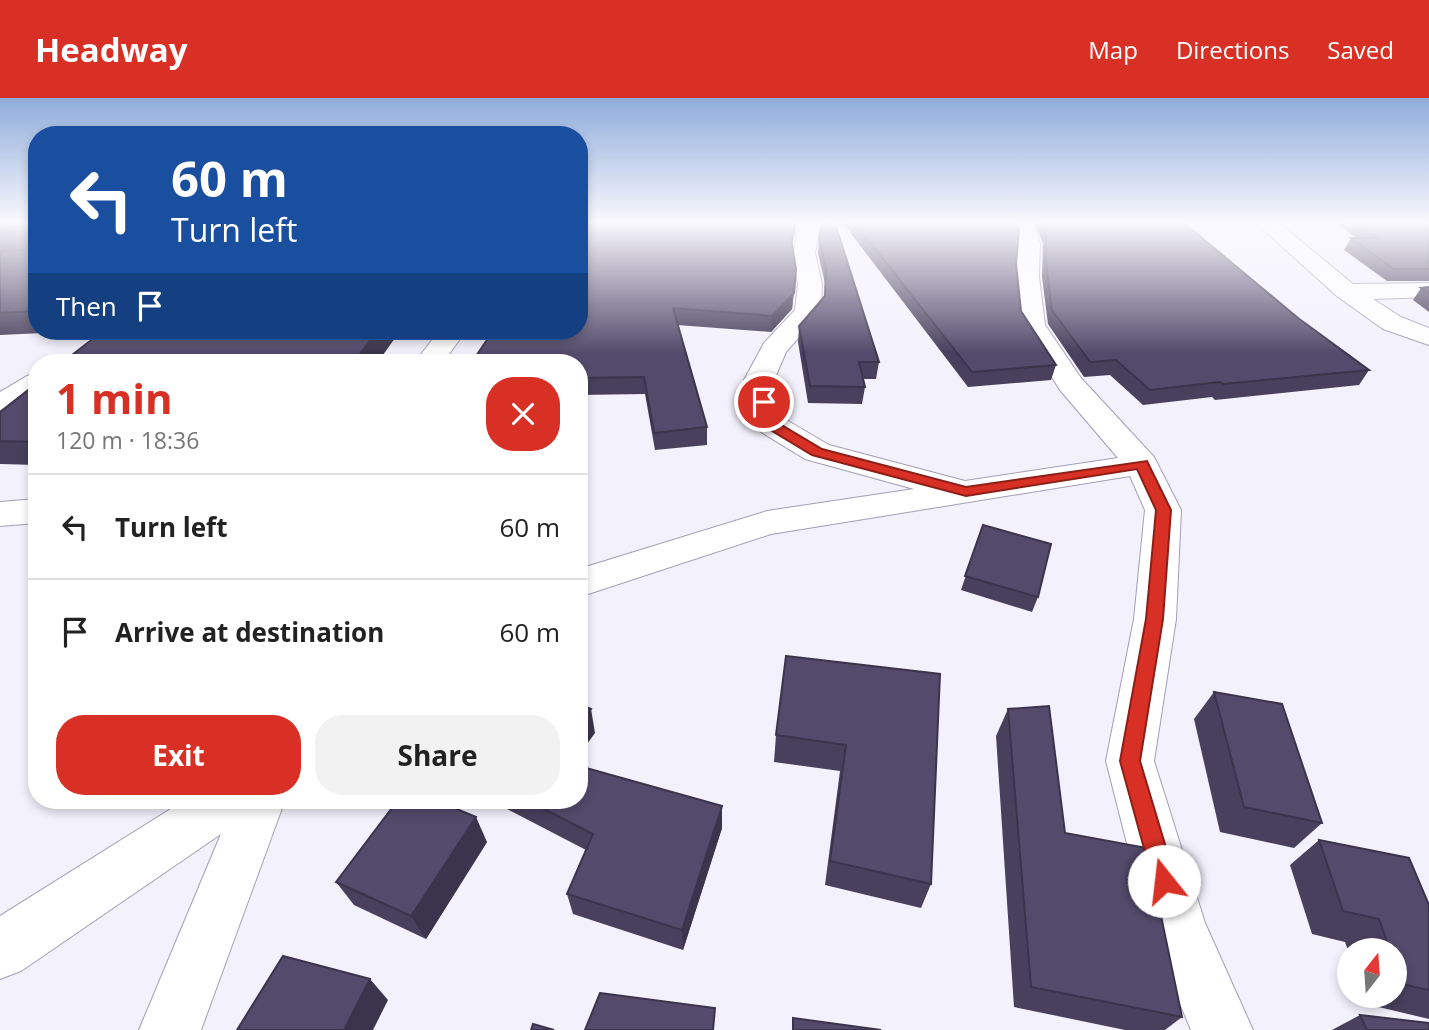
<!DOCTYPE html>
<html lang="en">
<head>
<meta charset="utf-8">
<style>
	:root { --surface:#fff; --page:#f2f2f2; --text:#222; --muted:#767676; --line:#e0e0e0; --accent:#d93025 }
	body { margin:0; font-family:"Open Sans",sans-serif; background:var(--page); color:var(--text); height:100vh; display:flex; flex-direction:column; font-size:26px; white-space:nowrap }
	* { box-sizing:border-box; margin:0 }
	p { font-size:23px; color:var(--muted) }
	.icon { flex:none; width:38px; height:38px; fill:none; stroke:currentColor; stroke-width:2; stroke-linecap:round; stroke-linejoin:round }
	.map { position:relative; flex:1; overflow:hidden }
	.details { position:absolute; left:28px; top:256px; width:560px; height:455px; display:flex; flex-direction:column; background:var(--surface); border-radius:28px; box-shadow:0 4px 10px #0003 }
	.details>* { flex:none }
	.banner { position:absolute; left:28px; top:28px; width:560px; height:214px; border-radius:28px; box-shadow:0 4px 10px #0003; background:#1a4fa0; color:#fff; overflow:hidden }
	.needle { width:46px; rotate:17deg }
	.tools { position:absolute; left:1337px; top:840px; display:grid; gap:14px }
	.tools a { display:grid; place-items:center; width:70px; height:70px; border-radius:50%; background:var(--surface); box-shadow:0 4px 10px #0003; font-size:35px }
	.pin { position:absolute; display:grid; place-items:center; width:60px; height:60px; color:#fff; margin:-30px; border:4px solid #fff; border-radius:50%; box-shadow:0 2px 7px #0007 }
	.me { position:absolute; width:77px; margin:-38px; rotate:344deg; stroke-linejoin:round; filter:drop-shadow(0 0 5px #0008) }
	.turn { display:flex; align-items:center; gap:24px; height:147px; padding:0 28px; font-size:32px }
	.turn .icon { width:91px; height:91px; stroke-width:2.5 }
	.turn b { display:block; font-size:49px; line-height:60px }
	.then { display:flex; align-items:center; height:66px; padding:0 28px; background:#0003; gap:14px; font-size:26px }
	.round { display:grid; place-items:center; flex:none; width:74px; height:74px; border-radius:28px; background:var(--page) }
	.headline { display:flex; align-items:center; justify-content:space-between; height:119px; padding:0 28px }
	h1 { font-size:42px; font-weight:700; line-height:52px; color:var(--accent) }
	.primary-button { display:flex; gap:14px; margin-top:auto; padding:14px 28px }
	.primary-button a { flex:1; height:80px; border-radius:28px; background:var(--accent); color:#fff; font-size:28px; font-weight:700; line-height:80px; text-align:center }
	.primary-button a+a { background:var(--page); color:var(--text) }
	ul { padding:0; list-style:none }
	li { display:flex; align-items:center; gap:21px; height:105px; padding:0 28px; border-top:2px solid var(--line) }
	li div { flex:1 }
	li b { display:block; font-size:26px }
	li em { font-style:normal }
	header { display:flex; align-items:center; gap:42px; box-sizing:border-box; height:98px; padding:0 35px; background:var(--accent); color:#fff }
	header strong { font-size:33px }
	nav { display:flex; gap:38px; margin-inline-start:auto; font-size:24px }
	.map>svg:first-child { display:block }
	.lines { fill:none; stroke-linecap:round; stroke-linejoin:round }
	.minor-casing { stroke:#a49db7; stroke-width:2 }
	.minor { fill:#fff; fill-rule:evenodd }
	.wall { fill:#48405d }
	.shaded-wall { fill:#3b344c }
	.building { fill:#544b6c; stroke:#3b344c; stroke-width:2 }
	.route { fill:#d93025; stroke:#8d1f18; stroke-width:2 }
</style>
</head>
<body>
<header>
<strong>Headway</strong>
<nav><a>Map</a><a>Directions</a><a>Saved</a></nav>
</header>
<div class="map">
<svg width="1429" height="932" viewBox="0 0 1429 932">
	<rect width="100%" height="100%" fill="#f3f1fc"/>
	<g class="lines">
		<defs>
			<g id="minor">
				<path d="M 795,125 L 821,125 L 815,155 L 822,186 L 821,214 L 786,254 L 774,282 L 783,320 L 829,347 L 965,383 L 1118,360 L 1060,292 L 1019,227 L 1015,179 L 1018,145 L 1011,125 L 1033,125 L 1040,145 L 1039,179 L 1045,227 L 1081,280 L 1154,359 L 1181,412 L 1176,521 L 1154,663 L 1205,825 L 1253,932 L 1191,932 L 1149,832 L 1106,663 L 1134,521 L 1145,412 L 1130,378 L 771,436 L 579,499 L 579,471 L 767,413 L 914,391 L 805,361 L 758,332 L 753,325 L 744,282 L 764,245 L 795,212 L 798,186 L 793,155 L 799,129 Z"/>
				<path d="M 1256,125 L 1279,125 L 1353,186 L 1429,185 L 1429,199 L 1373,201 L 1401,219 L 1429,230 L 1429,247 L 1383,231 L 1338,199 Z"/>
				<path d="M 439,233 L 466,233 L 443,264 L 415,264 Z"/>
				<path d="M 37,275 L 37,297 L 11,313 L 0,316 L 0,294 L 27,278 Z"/>
				<path d="M 37,401 L 37,425 L 0,428 L 0,404 Z"/>
				<path d="M 185,702 L 285,702 L 201,932 L 139,932 L 221,736 L 21,873 L 0,881 L 0,818 Z"/>
			</g>
		</defs>
		<use href="#minor" class="minor-casing"/>
		<use href="#minor" class="minor"/>
	</g>
	<g class="wall">
		<path d="M 0,125 L 37,125 L 37,233 L 85,233 L 0,237 Z"/>
		<path d="M 579,125 L 796,125 L 792,147 L 795,186 L 792,211 L 771,234 L 677,227 L 707,329 L 707,347 L 655,352 L 645,296 L 579,297 Z"/>
		<path d="M 843,125 L 1016,125 L 1016,166 L 1021,213 L 1056,267 L 1051,282 L 968,289 Z"/>
		<path d="M 1034,125 L 1184,125 L 1298,220 L 1369,272 L 1359,287 L 1215,302 L 1212,299 L 1143,307 L 1110,277 L 1084,279 L 1048,226 L 1042,179 L 1043,145 Z"/>
		<path d="M 1337,125 L 1429,125 L 1429,183 L 1387,183 L 1344,152 L 1351,140 L 1356,140 Z"/>
		<path d="M 819,140 L 879,264 L 876,281 L 863,281 L 865,289 L 862,306 L 808,305 L 798,244 L 799,228 L 824,200 L 825,185 L 818,155 Z"/>
		<path d="M 1429,189 L 1429,214 L 1413,202 L 1421,190 Z"/>
		<path d="M 37,285 L 37,367 L 0,366 L 0,314 Z"/>
		<path d="M 983,427 L 1038,499 L 1032,514 L 961,492 Z"/>
		<path d="M 940,576 L 931,786 L 921,810 L 825,787 L 840,673 L 774,664 L 776,637 Z"/>
		<path d="M 1214,594 L 1322,725 L 1294,750 L 1220,734 L 1194,621 Z"/>
		<path d="M 1008,611 L 1065,735 L 1182,919 L 1165,932 L 1125,932 L 1014,909 L 996,638 Z"/>
		<path d="M 490,702 L 579,702 L 722,730 L 683,852 L 573,816 L 567,796 L 586,752 Z"/>
		<path d="M 1319,742 L 1429,807 L 1429,921 L 1366,906 L 1363,898 L 1395,898 L 1395,852 L 1349,852 L 1349,855 L 1345,844 L 1312,836 L 1290,767 Z"/>
		<path d="M 487,744 L 426,841 L 354,807 L 336,784 Z"/>
		<path d="M 1360,917 L 1429,932 L 1332,932 Z"/>
	</g>
	<g class="shaded-wall">
		<path d="M 795,125 L 796,125 L 796,130 L 790,155 L 791,141 Z"/>
		<path d="M 796,171 L 792,211 L 771,234 L 772,218 Z"/>
		<path d="M 377,233 L 400,233 L 378,264 L 354,264 Z"/>
		<path d="M 591,611 L 595,635 L 579,657 L 579,627 Z"/>
		<path d="M 722,708 L 722,730 L 683,852 L 682,832 Z"/>
		<path d="M 476,719 L 487,744 L 426,841 L 411,818 Z"/>
		<path d="M 370,881 L 388,902 L 373,932 L 344,932 Z"/>
	</g>
	<g class="building">
		<path d="M 0,125 L 37,125 L 37,213 L 0,215 L 0,153 L 25,152 L 27,149 L 28,136 L 25,133 L 0,135 Z"/>
		<path d="M 579,125 L 795,125 L 791,141 L 796,171 L 794,195 L 772,218 L 673,210 L 707,329 L 654,335 L 644,279 L 579,280 L 579,264 L 472,264 L 493,233 L 579,233 Z"/>
		<path d="M 822,125 L 835,125 L 879,264 L 859,264 L 865,289 L 810,288 L 799,228 L 825,198 L 826,170 L 819,140 Z"/>
		<path d="M 855,125 L 1016,125 L 1019,132 L 1016,166 L 1021,213 L 1056,267 L 972,274 Z"/>
		<path d="M 1043,125 L 1184,125 L 1298,220 L 1369,272 L 1223,286 L 1220,284 L 1150,292 L 1116,262 L 1090,264 L 1052,212 L 1046,165 L 1046,132 Z"/>
		<path d="M 1358,125 L 1429,125 L 1429,171 L 1394,171 L 1351,140 L 1378,140 Z"/>
		<path d="M 1429,189 L 1429,195 L 1421,190 Z"/>
		<path d="M 103,233 L 377,233 L 354,264 L 63,264 Z"/>
		<path d="M 37,285 L 37,344 L 0,343 L 0,314 Z"/>
		<path d="M 983,427 L 1051,446 L 1038,499 L 965,478 Z"/>
		<path d="M 786,558 L 940,576 L 931,786 L 830,763 L 846,647 L 776,637 Z"/>
		<path d="M 1214,594 L 1282,606 L 1322,725 L 1244,709 Z"/>
		<path d="M 579,606 L 591,611 L 579,627 Z"/>
		<path d="M 1049,608 L 1065,735 L 1147,750 L 1182,919 L 1031,889 L 1008,611 Z"/>
		<path d="M 579,668 L 722,708 L 682,832 L 567,796 L 593,736 L 526,702 L 579,702 Z"/>
		<path d="M 398,702 L 435,702 L 476,719 L 411,818 L 336,784 Z"/>
		<path d="M 1319,742 L 1409,760 L 1429,807 L 1429,892 L 1402,886 L 1395,865 L 1395,852 L 1390,852 L 1379,821 L 1343,813 Z"/>
		<path d="M 283,858 L 370,881 L 344,932 L 237,932 Z"/>
		<path d="M 600,895 L 715,910 L 713,932 L 585,932 Z"/>
		<path d="M 1360,917 L 1429,925 L 1429,932 L 1367,932 Z"/>
		<path d="M 793,920 L 881,932 L 793,932 Z"/>
		<path d="M 533,926 L 554,932 L 531,932 Z"/>
	</g>
	<linearGradient id="sky" x2="0" y2="1"><stop stop-color="#8facda"/><stop offset="0.49" stop-color="#faf9fe"/><stop offset="1" stop-color="#faf9fe" stop-opacity="0"/></linearGradient>
	<rect width="1429" height="255" fill="url(#sky)"/>
	<path class="route" d="M 764,300 L 770,304 L 775,323 L 822,351 L 966,389 L 1147,363 L 1171,412 L 1163,521 L 1140,663 L 1176,783 L 1172,791 L 1164,794 L 1156,791 L 1153,783 L 1120,663 L 1146,521 L 1156,412 L 1137,371 L 966,398 L 812,357 L 764,328 L 758,304 Z"/>
</svg>
<div class="tools">
<a><svg class="needle" viewBox="-14 -14 28 28"><path d="M0-13l5 13h-10z" fill="#e53935"/><path d="M0 13l5-13h-10z" fill="#767676"/></svg></a>
</div>
<div class="pin" style="left:764px;top:304px;background:#d93025"><svg class="icon" aria-label="arrive" viewBox="0 0 24 24"><path d="M6 21V4h12l-3 4 3 4H6"/></svg></div>
<svg class="me" style="left:1164px;top:783px" viewBox="-20 -20 40 40"><circle r="19" fill="#fff"/><path d="M0-13L10 11 0 6-10 11z" fill="#d93025"/></svg>
<div class="banner">
<div class="turn"><svg class="icon" aria-label="left" viewBox="0 0 24 24"><path d="M17 20v-9H6M10 6l-5 5 5 5"/></svg><div><b>60 m</b>Turn left</div></div>
<div class="then">Then<svg class="icon" aria-label="arrive" viewBox="0 0 24 24"><path d="M6 21V4h12l-3 4 3 4H6"/></svg></div>
</div>
<section class="details">
<div class="headline"><div><h1>1 min</h1><p>120 m · 18:36</p></div><a class="round" style="background:#d93025;color:#fff"><svg class="icon" aria-label="close" viewBox="0 0 24 24"><path d="M6 6l12 12M18 6L6 18"/></svg></a></div>
<ul>
<li><svg class="icon" aria-label="left" viewBox="0 0 24 24"><path d="M17 20v-9H6M10 6l-5 5 5 5"/></svg><div><b>Turn left</b></div><em>60 m</em></li>
<li><svg class="icon" aria-label="arrive" viewBox="0 0 24 24"><path d="M6 21V4h12l-3 4 3 4H6"/></svg><div><b>Arrive at destination</b></div><em>60 m</em></li>
</ul>
<div class="primary-button"><a>Exit</a><a>Share</a></div>
</section>
</div>
</body>
</html>
